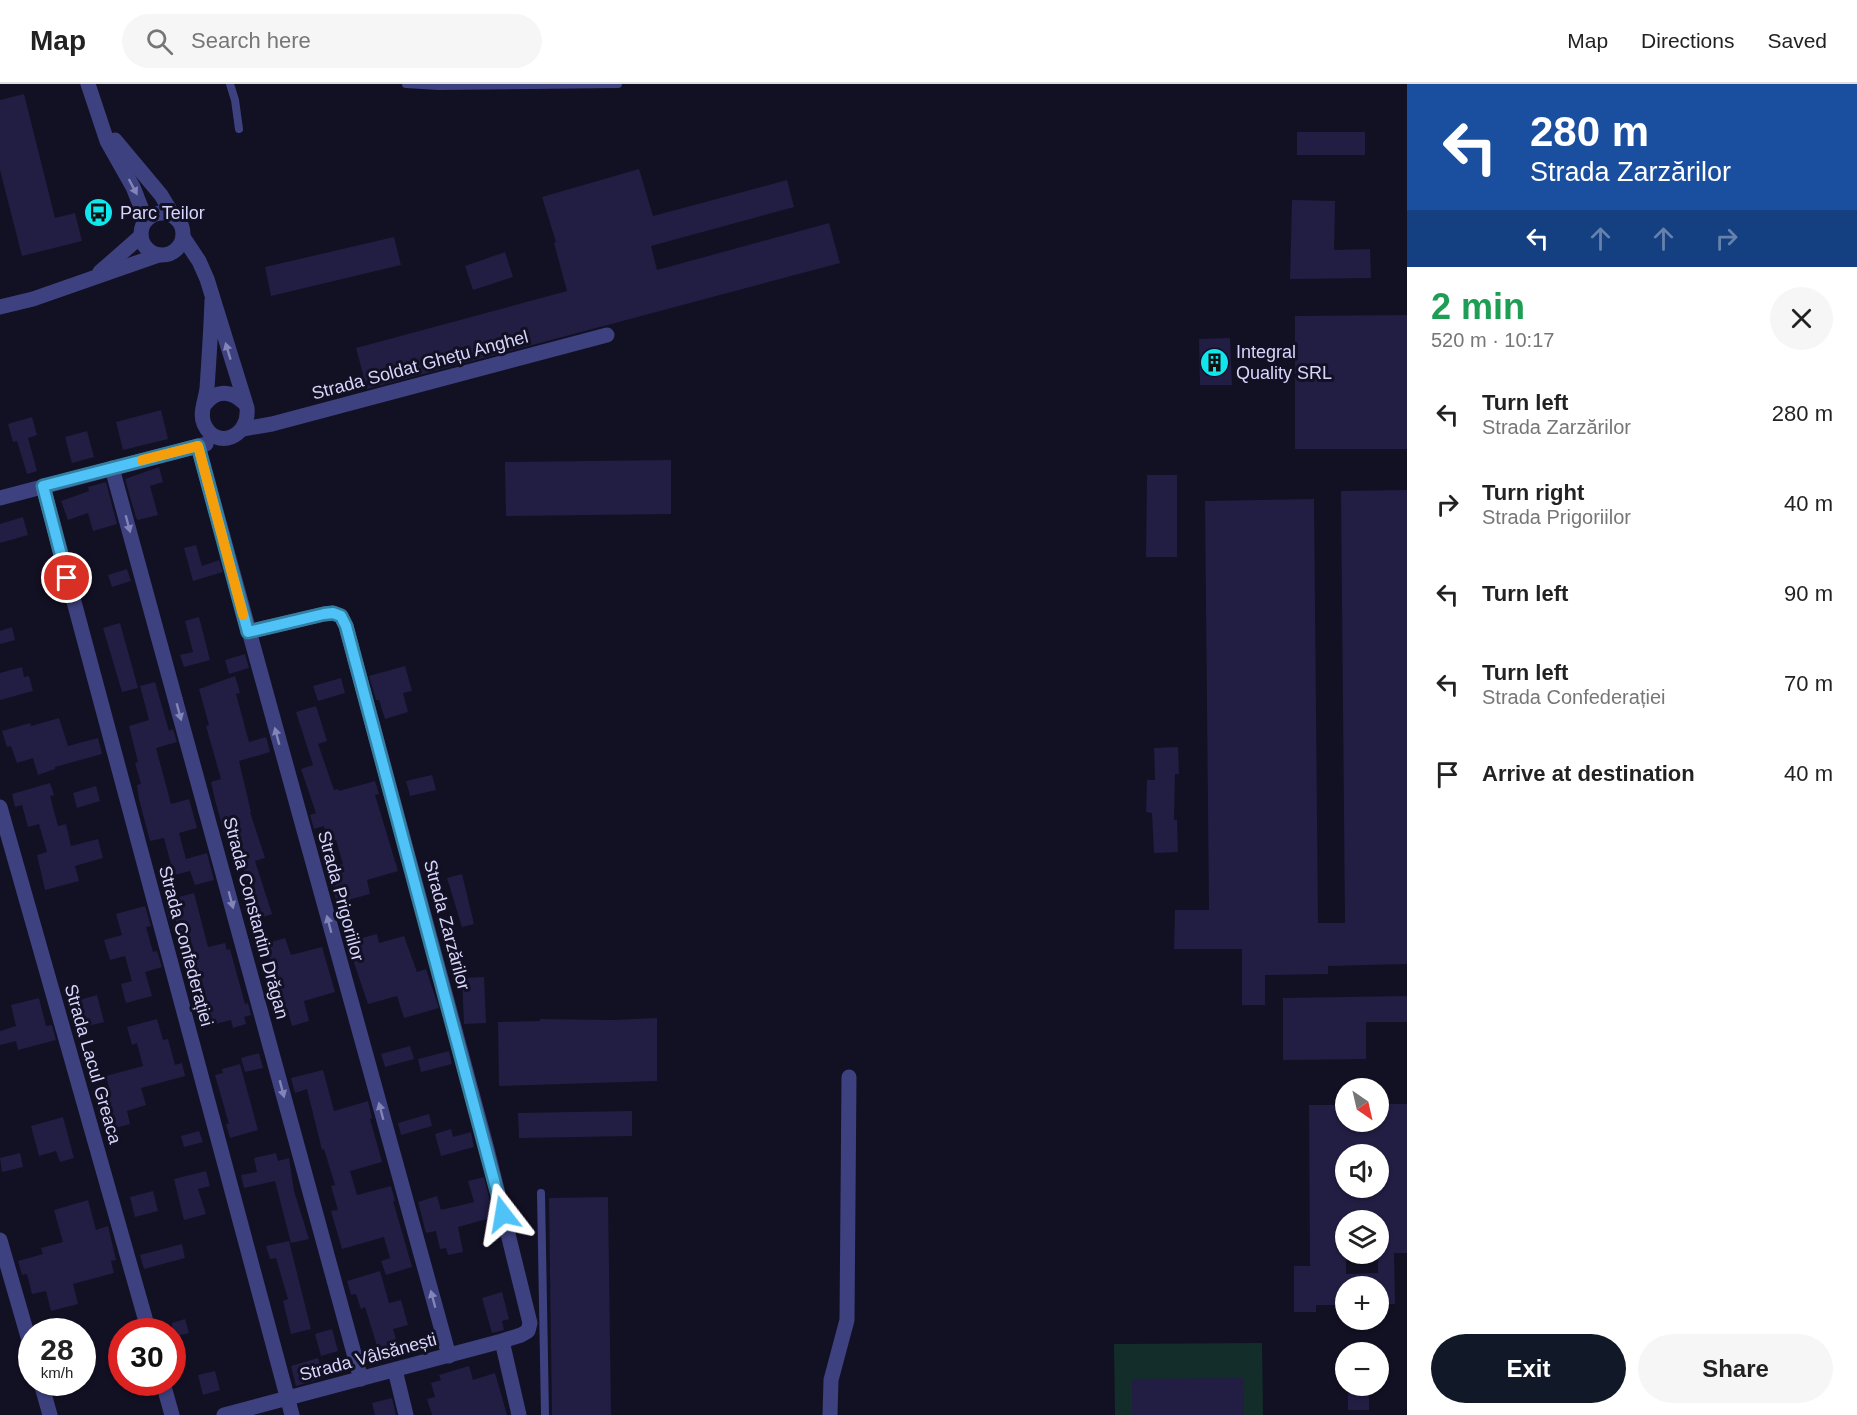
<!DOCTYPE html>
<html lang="en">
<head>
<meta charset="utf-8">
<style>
	:root { --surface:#fff; --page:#f6f6f6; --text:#222; --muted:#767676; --line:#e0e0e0; --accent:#111827 }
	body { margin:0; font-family:Arial,sans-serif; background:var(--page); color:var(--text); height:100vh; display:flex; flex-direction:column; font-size:22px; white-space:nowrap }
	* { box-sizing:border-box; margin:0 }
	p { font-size:20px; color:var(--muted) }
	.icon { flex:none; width:33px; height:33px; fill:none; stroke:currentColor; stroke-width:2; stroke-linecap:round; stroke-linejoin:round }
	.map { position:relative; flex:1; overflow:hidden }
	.drawer { display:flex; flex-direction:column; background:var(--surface); width:450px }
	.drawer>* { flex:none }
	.hud { background:#1a4fa0; color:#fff; overflow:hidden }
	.needle { width:39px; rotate:146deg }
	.controls { position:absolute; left:1335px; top:994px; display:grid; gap:12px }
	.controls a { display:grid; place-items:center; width:54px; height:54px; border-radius:50%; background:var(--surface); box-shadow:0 2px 4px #0004; font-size:30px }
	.speed { position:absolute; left:18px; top:1234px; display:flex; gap:12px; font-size:30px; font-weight:700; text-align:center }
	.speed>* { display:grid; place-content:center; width:78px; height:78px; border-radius:50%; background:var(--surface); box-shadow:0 2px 4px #0004; line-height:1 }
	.speed small { font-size:15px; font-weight:400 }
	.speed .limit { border:9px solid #d22; background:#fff; color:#111 }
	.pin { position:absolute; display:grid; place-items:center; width:51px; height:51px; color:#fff; margin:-26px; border:3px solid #fff; border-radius:50%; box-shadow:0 2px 6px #0007 }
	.me { position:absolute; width:66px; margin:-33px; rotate:346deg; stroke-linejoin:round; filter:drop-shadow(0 0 4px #0008) }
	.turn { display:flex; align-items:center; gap:21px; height:126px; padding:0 24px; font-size:27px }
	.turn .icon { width:78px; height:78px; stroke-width:2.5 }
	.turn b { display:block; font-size:42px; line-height:51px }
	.lanes { display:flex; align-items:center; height:57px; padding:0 24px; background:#0003; justify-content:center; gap:30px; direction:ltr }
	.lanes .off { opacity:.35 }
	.round { display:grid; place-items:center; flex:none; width:63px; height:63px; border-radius:32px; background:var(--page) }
	.head { display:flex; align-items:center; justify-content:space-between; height:102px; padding:0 24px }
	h1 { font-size:36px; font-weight:600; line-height:45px; color:#1e9e55 }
	.button { display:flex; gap:12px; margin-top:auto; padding:12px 24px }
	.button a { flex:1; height:69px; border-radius:36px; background:var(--accent); color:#fff; font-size:24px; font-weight:600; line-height:69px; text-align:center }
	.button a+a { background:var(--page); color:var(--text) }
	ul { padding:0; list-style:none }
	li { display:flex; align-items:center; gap:18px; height:90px; padding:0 24px }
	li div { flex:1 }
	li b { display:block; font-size:22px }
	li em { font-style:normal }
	header { display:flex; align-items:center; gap:36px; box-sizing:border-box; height:84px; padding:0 30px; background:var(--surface); border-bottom:2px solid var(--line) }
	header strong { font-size:28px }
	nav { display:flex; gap:33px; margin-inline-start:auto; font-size:21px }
	.search { width:420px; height:54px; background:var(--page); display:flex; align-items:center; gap:15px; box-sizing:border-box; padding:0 21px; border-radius:33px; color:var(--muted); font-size:22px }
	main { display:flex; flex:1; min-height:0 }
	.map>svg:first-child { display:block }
	.green { fill:#132d2a }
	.building { fill:#221d43; fill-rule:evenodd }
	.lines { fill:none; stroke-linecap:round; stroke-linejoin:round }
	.service { stroke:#3e417f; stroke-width:8 }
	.minor { stroke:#3e417f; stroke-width:15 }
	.oneway { fill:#8384b7 }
	.route-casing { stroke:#337fa1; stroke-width:15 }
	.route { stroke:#4fc3f7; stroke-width:10 }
	.slow { stroke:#f59e0b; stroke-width:10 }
	.labels { text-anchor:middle; stroke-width:6; stroke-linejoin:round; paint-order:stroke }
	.poi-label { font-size:18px; fill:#d7d5fc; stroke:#121023; text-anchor:start }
	.street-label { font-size:18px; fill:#d7d5fc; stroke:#121023 }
</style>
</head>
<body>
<header>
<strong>Map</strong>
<div class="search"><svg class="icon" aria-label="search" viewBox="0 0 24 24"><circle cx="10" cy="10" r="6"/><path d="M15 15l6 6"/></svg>Search here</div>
<nav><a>Map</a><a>Directions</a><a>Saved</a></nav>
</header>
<main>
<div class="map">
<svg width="1407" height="1331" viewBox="0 0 1407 1331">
	<rect width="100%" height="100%" fill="#121023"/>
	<path class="green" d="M 1262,1259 L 1263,1331 L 1115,1331 L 1114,1260 Z"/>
	<g class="building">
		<path d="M 24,10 L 55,134 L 75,129 L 82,157 L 22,172 L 0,86 L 0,16 Z"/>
		<rect x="1297" y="48" width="68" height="23"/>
		<path d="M 639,85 L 653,132 L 787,96 L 794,123 L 651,162 L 657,186 L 829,139 L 840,179 L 367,305 L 356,264 L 567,207 L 554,159 L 556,158 L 542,113 Z"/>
		<path d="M 1292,116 L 1335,117 L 1334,166 L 1370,165 L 1371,194 L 1290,195 Z"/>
		<path d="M 394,153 L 401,181 L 271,212 L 265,183 Z"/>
		<path d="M 505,168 L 513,193 L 473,206 L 465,182 Z"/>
		<path d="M 1407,231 L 1407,365 L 1295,365 L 1295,232 Z"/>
		<path d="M 1230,254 L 1232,301 L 1200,301 L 1199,255 Z"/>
		<path d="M 161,326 L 168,355 L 123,366 L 116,338 Z"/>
		<path d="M 32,333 L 37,351 L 28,354 L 37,387 L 27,390 L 17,357 L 13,358 L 8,340 Z"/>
		<path d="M 87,347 L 94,373 L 72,379 L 65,353 Z"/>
		<path d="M 671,376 L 671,430 L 506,432 L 505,378 Z"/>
		<path d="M 159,383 L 163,398 L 150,402 L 158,431 L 138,436 L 136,434 L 125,395 Z"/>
		<path d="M 1147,391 L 1177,391 L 1177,473 L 1146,473 Z"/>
		<path d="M 106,398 L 117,440 L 93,447 L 88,429 L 68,436 L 61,417 L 89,407 L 88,403 Z"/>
		<path d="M 1407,406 L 1407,880 L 1328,882 L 1328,890 L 1265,891 L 1265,921 L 1242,921 L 1242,865 L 1174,865 L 1175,826 L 1209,826 L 1205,417 L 1314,415 L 1318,839 L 1345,839 L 1341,407 Z"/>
		<path d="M 23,433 L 28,451 L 0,459 L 0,440 Z"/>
		<path d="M 196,461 L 202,482 L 219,476 L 223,488 L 193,497 L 184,464 Z"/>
		<path d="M 127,485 L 131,497 L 112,503 L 108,491 Z"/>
		<path d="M 199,533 L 210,576 L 184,583 L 180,571 L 193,568 L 185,537 Z"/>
		<path d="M 120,539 L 138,604 L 122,608 L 103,544 Z"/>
		<path d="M 12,543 L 15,556 L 0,560 L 0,547 Z"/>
		<path d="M 245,570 L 249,584 L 229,590 L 225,576 Z"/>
		<path d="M 405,582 L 412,607 L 403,609 L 408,628 L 385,635 L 379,616 L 376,616 L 369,592 Z"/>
		<path d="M 22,583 L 24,593 L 29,592 L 33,607 L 0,616 L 0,589 Z"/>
		<path d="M 235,592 L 240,609 L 236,610 L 249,658 L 266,653 L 270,668 L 239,677 L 251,728 L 250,728 L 265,774 L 255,777 L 272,830 L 249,838 L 244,823 L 248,822 L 240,799 L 247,797 L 234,753 L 226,756 L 215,716 L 211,698 L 221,695 L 206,642 L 209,641 L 199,605 Z"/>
		<path d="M 341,594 L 345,609 L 318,617 L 313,602 Z"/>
		<path d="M 155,598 L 169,647 L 173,645 L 177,658 L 156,664 L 171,720 L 189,715 L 197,744 L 179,749 L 186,775 L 207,769 L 214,796 L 195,801 L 190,787 L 174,791 L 164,754 L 150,757 L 139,715 L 137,701 L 141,700 L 135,679 L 138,678 L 129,642 L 149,636 L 140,602 Z"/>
		<path d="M 316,622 L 327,657 L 318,660 L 334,706 L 338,705 L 339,707 L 375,697 L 379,710 L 375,711 L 398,787 L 367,796 L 370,810 L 337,819 L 332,802 L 336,801 L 330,783 L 343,780 L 336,756 L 328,758 L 324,742 L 314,745 L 310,731 L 316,729 L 301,685 L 313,681 L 296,628 Z"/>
		<path d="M 59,634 L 68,662 L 98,654 L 102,670 L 55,683 L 55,685 L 38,691 L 33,674 L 17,679 L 11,662 L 7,663 L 2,647 L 30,639 L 31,642 Z"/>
		<path d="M 1178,663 L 1179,690 L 1175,690 L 1174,736 L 1177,736 L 1178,768 L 1154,769 L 1152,729 L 1146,728 L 1147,696 L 1155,696 L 1154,664 Z"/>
		<path d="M 432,691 L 436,706 L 410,712 L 406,697 Z"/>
		<path d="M 50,699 L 54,711 L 50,712 L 58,742 L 66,740 L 71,762 L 98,755 L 103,774 L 75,782 L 79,797 L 45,806 L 37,771 L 47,768 L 39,740 L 28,743 L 22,721 L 15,723 L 12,710 Z"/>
		<path d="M 96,702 L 100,717 L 77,724 L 73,709 Z"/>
		<path d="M 462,790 L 474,840 L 462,843 L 447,794 Z"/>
		<path d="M 194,809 L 208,863 L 225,859 L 227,866 L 230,865 L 245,920 L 248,919 L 251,931 L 244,933 L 246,940 L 233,944 L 231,936 L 204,943 L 175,833 L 169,835 L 166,822 L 177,819 L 175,814 Z"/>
		<path d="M 145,822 L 151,842 L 146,843 L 153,868 L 157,867 L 162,883 L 145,888 L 152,912 L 126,919 L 121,900 L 132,897 L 125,872 L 110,876 L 104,856 L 122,851 L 116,830 Z"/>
		<path d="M 377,850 L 379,859 L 404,852 L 417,888 L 426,885 L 439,924 L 404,934 L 397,912 L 368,920 L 347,858 Z"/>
		<path d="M 285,854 L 291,871 L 322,863 L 335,908 L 304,917 L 309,937 L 292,942 L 287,924 L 285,924 L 269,871 L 258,874 L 255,863 Z"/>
		<path d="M 484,893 L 486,939 L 464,940 L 462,894 Z"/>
		<path d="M 97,911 L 104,938 L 80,944 L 73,918 Z"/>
		<path d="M 1407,912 L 1407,938 L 1366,938 L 1366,975 L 1283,976 L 1283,914 Z"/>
		<path d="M 39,914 L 46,942 L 52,941 L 56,956 L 18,966 L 16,957 L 0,961 L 0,947 L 16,942 L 11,921 Z"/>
		<path d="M 657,934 L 657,997 L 499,1002 L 498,938 L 540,937 L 540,935 L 613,936 Z"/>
		<path d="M 157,935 L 163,956 L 168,955 L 175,981 L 182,979 L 185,992 L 141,1004 L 146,1021 L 127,1027 L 130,1040 L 104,1047 L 94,1013 L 110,1008 L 106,992 L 143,982 L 137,959 L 132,961 L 127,943 Z"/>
		<path d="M 410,962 L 414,975 L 385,983 L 381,970 Z"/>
		<path d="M 449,967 L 452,980 L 421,988 L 418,975 Z"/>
		<path d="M 259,969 L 263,984 L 245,988 L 241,974 Z"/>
		<path d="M 240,980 L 258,1046 L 230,1054 L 226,1040 L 229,1040 L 215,991 L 223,989 L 222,985 Z"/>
		<path d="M 323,986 L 334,1027 L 368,1017 L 372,1034 L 370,1035 L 382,1078 L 350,1087 L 357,1111 L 391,1102 L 395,1117 L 393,1117 L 412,1183 L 386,1191 L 381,1177 L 390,1174 L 384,1153 L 342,1165 L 331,1127 L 338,1126 L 331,1102 L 335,1101 L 324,1065 L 322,1066 L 307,1005 L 295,1009 L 291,994 Z"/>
		<path d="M 1378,1020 L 1407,1020 L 1407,1169 L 1394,1169 L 1395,1220 L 1378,1220 L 1378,1203 L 1346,1203 L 1346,1221 L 1316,1221 L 1316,1228 L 1294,1228 L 1294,1182 L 1310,1182 L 1309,1021 L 1346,1021 L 1346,1038 L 1378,1038 ZM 1346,1071 L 1378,1071 L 1378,1104 L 1346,1104 ZM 1346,1137 L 1378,1137 L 1378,1189 L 1346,1190 Z"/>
		<path d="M 632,1027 L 632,1052 L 519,1054 L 518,1029 Z"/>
		<path d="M 429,1030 L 432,1042 L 401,1051 L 398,1039 Z"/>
		<path d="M 63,1033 L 74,1074 L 60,1078 L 56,1067 L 39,1072 L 31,1042 Z"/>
		<path d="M 451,1045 L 453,1053 L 471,1048 L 474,1063 L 441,1072 L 435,1050 Z"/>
		<path d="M 199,1047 L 203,1058 L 184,1063 L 181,1052 Z"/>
		<path d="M 20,1069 L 23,1083 L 2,1088 L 0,1074 Z"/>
		<path d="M 276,1069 L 278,1077 L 289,1074 L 294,1107 L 309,1155 L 291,1159 L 275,1097 L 244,1104 L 241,1091 L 257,1088 L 254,1074 Z"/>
		<path d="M 206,1087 L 210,1102 L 198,1105 L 206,1130 L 184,1136 L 174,1095 Z"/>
		<path d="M 484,1093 L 494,1133 L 458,1143 L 463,1168 L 448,1171 L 446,1164 L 440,1165 L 436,1147 L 426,1149 L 418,1118 L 437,1112 L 441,1126 L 474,1118 L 468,1097 Z"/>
		<path d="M 153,1107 L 158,1127 L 135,1133 L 130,1113 Z"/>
		<path d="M 608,1113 L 611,1331 L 552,1331 L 549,1114 Z"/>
		<path d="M 88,1116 L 96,1146 L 108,1142 L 116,1176 L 111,1177 L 114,1189 L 73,1200 L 78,1220 L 51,1227 L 46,1207 L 32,1210 L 27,1190 L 22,1191 L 18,1177 L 43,1170 L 41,1164 L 63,1158 L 54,1126 Z"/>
		<path d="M 289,1157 L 311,1245 L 291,1250 L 283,1217 L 288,1215 L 276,1174 L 270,1175 L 266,1162 Z"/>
		<path d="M 182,1160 L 185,1174 L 144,1185 L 140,1171 Z"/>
		<path d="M 380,1187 L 389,1219 L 401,1216 L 408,1241 L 393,1245 L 401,1273 L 382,1278 L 365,1223 L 361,1225 L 356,1210 L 351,1211 L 347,1197 Z"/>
		<path d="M 502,1208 L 509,1235 L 502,1237 L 504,1246 L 492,1249 L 482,1214 Z"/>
		<path d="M 185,1235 L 189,1249 L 172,1253 L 172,1239 Z"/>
		<path d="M 332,1245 L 338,1267 L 321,1272 L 315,1250 Z"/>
		<path d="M 318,1274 L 324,1294 L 296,1302 L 291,1282 Z"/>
		<path d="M 469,1282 L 473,1296 L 495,1289 L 507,1331 L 432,1331 L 427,1315 L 435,1313 L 431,1299 L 441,1296 L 439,1291 Z"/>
		<path d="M 215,1287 L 220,1306 L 203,1311 L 198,1291 Z"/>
		<path d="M 1243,1294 L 1244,1331 L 1132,1331 L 1132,1295 Z"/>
		<rect x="1348" y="1302" width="21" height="24"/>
		<path d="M 392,1314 L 396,1331 L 375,1331 L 372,1319 Z"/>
	</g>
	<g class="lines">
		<g class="service">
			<path d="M 230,0 L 235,16 L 239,45"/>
			<path d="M 406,0 L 439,2 L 618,0"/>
			<path d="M 541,1109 L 545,1331"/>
		</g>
		<g class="minor">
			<path d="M 88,0 L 107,57 L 133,103 L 146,136"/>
			<path d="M 115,56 L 161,111 L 173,131"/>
			<circle cx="162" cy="150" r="21"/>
			<path d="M 183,153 L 199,177 L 207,195 L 247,324 C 250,353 216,367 204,340 C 199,329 206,315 207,304 C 209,275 211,245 212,216"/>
			<path d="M 100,188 L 141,152"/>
			<path d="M 0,223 L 33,215 L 159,171"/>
			<path d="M 205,320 C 216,306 231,306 243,318"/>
			<path d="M 243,345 L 272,340 L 607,251"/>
			<path d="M 198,362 L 449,1272"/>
			<path d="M 112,384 L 361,1295"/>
			<path d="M 43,402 L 292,1331"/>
			<path d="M 0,414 L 206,360"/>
			<path d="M 0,723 L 149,1248"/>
			<path d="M 0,1156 L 32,1267"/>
			<path d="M 502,1257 L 519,1331"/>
			<path d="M 395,1286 L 406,1331"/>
			<path d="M 41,1299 L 50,1331"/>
			<path d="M 163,1299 L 172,1331"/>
			<path d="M 224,1331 L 502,1257 L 521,1251 L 528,1247 L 530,1239 L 487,1065 L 346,542 L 341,532 L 333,529 L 324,530 L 248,548"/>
			<path d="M 830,1331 L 831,1296 L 847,1236 L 849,993"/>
		</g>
	</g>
	<defs><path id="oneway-solid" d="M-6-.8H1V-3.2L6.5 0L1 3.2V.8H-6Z" transform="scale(1.5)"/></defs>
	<g class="oneway">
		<use href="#oneway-solid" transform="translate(133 103) rotate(62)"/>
		<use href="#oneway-solid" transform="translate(228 267) rotate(-107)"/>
		<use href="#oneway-solid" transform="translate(128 440) rotate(75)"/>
		<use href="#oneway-solid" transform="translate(179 628) rotate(75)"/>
		<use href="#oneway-solid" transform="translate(277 652) rotate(-105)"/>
		<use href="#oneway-solid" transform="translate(231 816) rotate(75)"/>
		<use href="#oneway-solid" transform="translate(329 840) rotate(-105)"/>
		<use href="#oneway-solid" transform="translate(282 1005) rotate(75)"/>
		<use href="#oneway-solid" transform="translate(381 1027) rotate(-105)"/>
		<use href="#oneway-solid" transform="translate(433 1215) rotate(-105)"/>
	</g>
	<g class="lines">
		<defs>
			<path id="route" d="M 67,494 L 43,402 L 198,362 L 248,548 L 324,530 L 333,529 L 341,532 L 346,542 L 503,1130"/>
		</defs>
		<use href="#route" class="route-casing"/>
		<use href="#route" class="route"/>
		<path class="slow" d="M 142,376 L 198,362 L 243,531"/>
	</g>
	<defs>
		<symbol id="bus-disc" viewBox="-11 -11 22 22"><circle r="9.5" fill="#11e6ec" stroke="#121023"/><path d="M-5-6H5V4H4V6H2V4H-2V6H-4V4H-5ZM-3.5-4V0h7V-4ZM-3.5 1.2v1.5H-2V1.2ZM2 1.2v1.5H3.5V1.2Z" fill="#111"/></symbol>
		<symbol id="building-disc" viewBox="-11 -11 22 22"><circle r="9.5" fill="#11e6ec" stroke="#121023"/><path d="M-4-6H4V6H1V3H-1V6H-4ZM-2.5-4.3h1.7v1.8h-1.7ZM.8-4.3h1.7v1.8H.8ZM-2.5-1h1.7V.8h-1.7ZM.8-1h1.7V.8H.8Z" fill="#111"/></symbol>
	</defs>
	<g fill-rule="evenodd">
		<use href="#bus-disc" x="82" y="112" width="33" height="33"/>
		<use href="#building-disc" x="1198" y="262" width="33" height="33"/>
	</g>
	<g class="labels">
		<g class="poi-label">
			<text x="120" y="135">Parc Teilor</text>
			<text x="1236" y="274">Integral<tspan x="1236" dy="21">Quality SRL</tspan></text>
		</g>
		<g class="street-label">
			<text transform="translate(420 281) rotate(-15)" y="6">Strada Soldat Ghețu Anghel</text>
			<text transform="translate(341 812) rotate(75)" y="6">Strada Prigoriilor</text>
			<text transform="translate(256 834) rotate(75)" y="6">Strada Constantin Drăgan</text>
			<text transform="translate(447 841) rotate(75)" y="6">Strada Zarzărilor</text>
			<text transform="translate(186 862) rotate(75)" y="6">Strada Confederației</text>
			<text transform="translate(93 980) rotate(74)" y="6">Strada Lacul Greaca</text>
			<text transform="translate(368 1273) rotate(-15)" y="6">Strada Vâlsănești</text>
		</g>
	</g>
</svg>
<div class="controls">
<a><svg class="needle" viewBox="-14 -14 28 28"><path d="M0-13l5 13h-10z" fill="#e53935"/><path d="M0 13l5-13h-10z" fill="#767676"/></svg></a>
<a><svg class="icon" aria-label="sound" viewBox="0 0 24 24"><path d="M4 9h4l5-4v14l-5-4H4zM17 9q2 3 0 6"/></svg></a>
<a><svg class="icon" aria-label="layers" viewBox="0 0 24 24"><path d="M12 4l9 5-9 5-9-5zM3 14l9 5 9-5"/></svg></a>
<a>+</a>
<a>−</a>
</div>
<div class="speed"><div>28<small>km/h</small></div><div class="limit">30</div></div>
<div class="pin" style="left:67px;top:494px;background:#d93025"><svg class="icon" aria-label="arrive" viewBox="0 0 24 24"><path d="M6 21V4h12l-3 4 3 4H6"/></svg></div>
<svg class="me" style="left:503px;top:1130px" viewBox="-20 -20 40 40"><path d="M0-17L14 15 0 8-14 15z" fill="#4fc3f7" stroke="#fff" stroke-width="4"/></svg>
</div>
<section class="drawer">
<div class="hud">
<div class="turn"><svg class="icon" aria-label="left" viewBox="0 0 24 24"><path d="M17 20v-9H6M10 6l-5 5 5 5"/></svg><div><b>280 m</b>Strada Zarzărilor</div></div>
<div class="lanes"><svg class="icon" aria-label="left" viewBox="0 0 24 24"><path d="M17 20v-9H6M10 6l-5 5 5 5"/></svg><svg class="icon off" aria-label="ahead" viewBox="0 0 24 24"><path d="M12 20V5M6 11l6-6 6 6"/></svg><svg class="icon off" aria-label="ahead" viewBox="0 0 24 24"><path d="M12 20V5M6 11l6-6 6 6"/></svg><svg class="icon off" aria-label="right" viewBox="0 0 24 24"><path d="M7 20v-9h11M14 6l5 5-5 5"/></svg></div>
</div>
<div class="head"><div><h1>2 min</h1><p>520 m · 10:17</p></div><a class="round"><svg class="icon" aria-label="close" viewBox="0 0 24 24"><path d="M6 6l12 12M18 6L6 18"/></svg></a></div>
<ul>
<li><svg class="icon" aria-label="left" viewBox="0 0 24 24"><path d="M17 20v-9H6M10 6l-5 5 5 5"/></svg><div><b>Turn left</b><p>Strada Zarzărilor</p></div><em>280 m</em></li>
<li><svg class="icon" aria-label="right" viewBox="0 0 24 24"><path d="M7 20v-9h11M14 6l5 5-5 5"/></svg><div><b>Turn right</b><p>Strada Prigoriilor</p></div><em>40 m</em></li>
<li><svg class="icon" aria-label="left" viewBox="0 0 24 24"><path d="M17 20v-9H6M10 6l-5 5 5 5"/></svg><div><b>Turn left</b></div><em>90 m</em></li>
<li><svg class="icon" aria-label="left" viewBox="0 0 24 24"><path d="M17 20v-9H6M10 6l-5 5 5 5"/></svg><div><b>Turn left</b><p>Strada Confederației</p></div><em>70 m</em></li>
<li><svg class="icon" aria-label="arrive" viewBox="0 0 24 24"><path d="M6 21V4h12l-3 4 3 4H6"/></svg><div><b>Arrive at destination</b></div><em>40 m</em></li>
</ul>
<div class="button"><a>Exit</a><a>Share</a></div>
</section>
</main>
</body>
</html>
